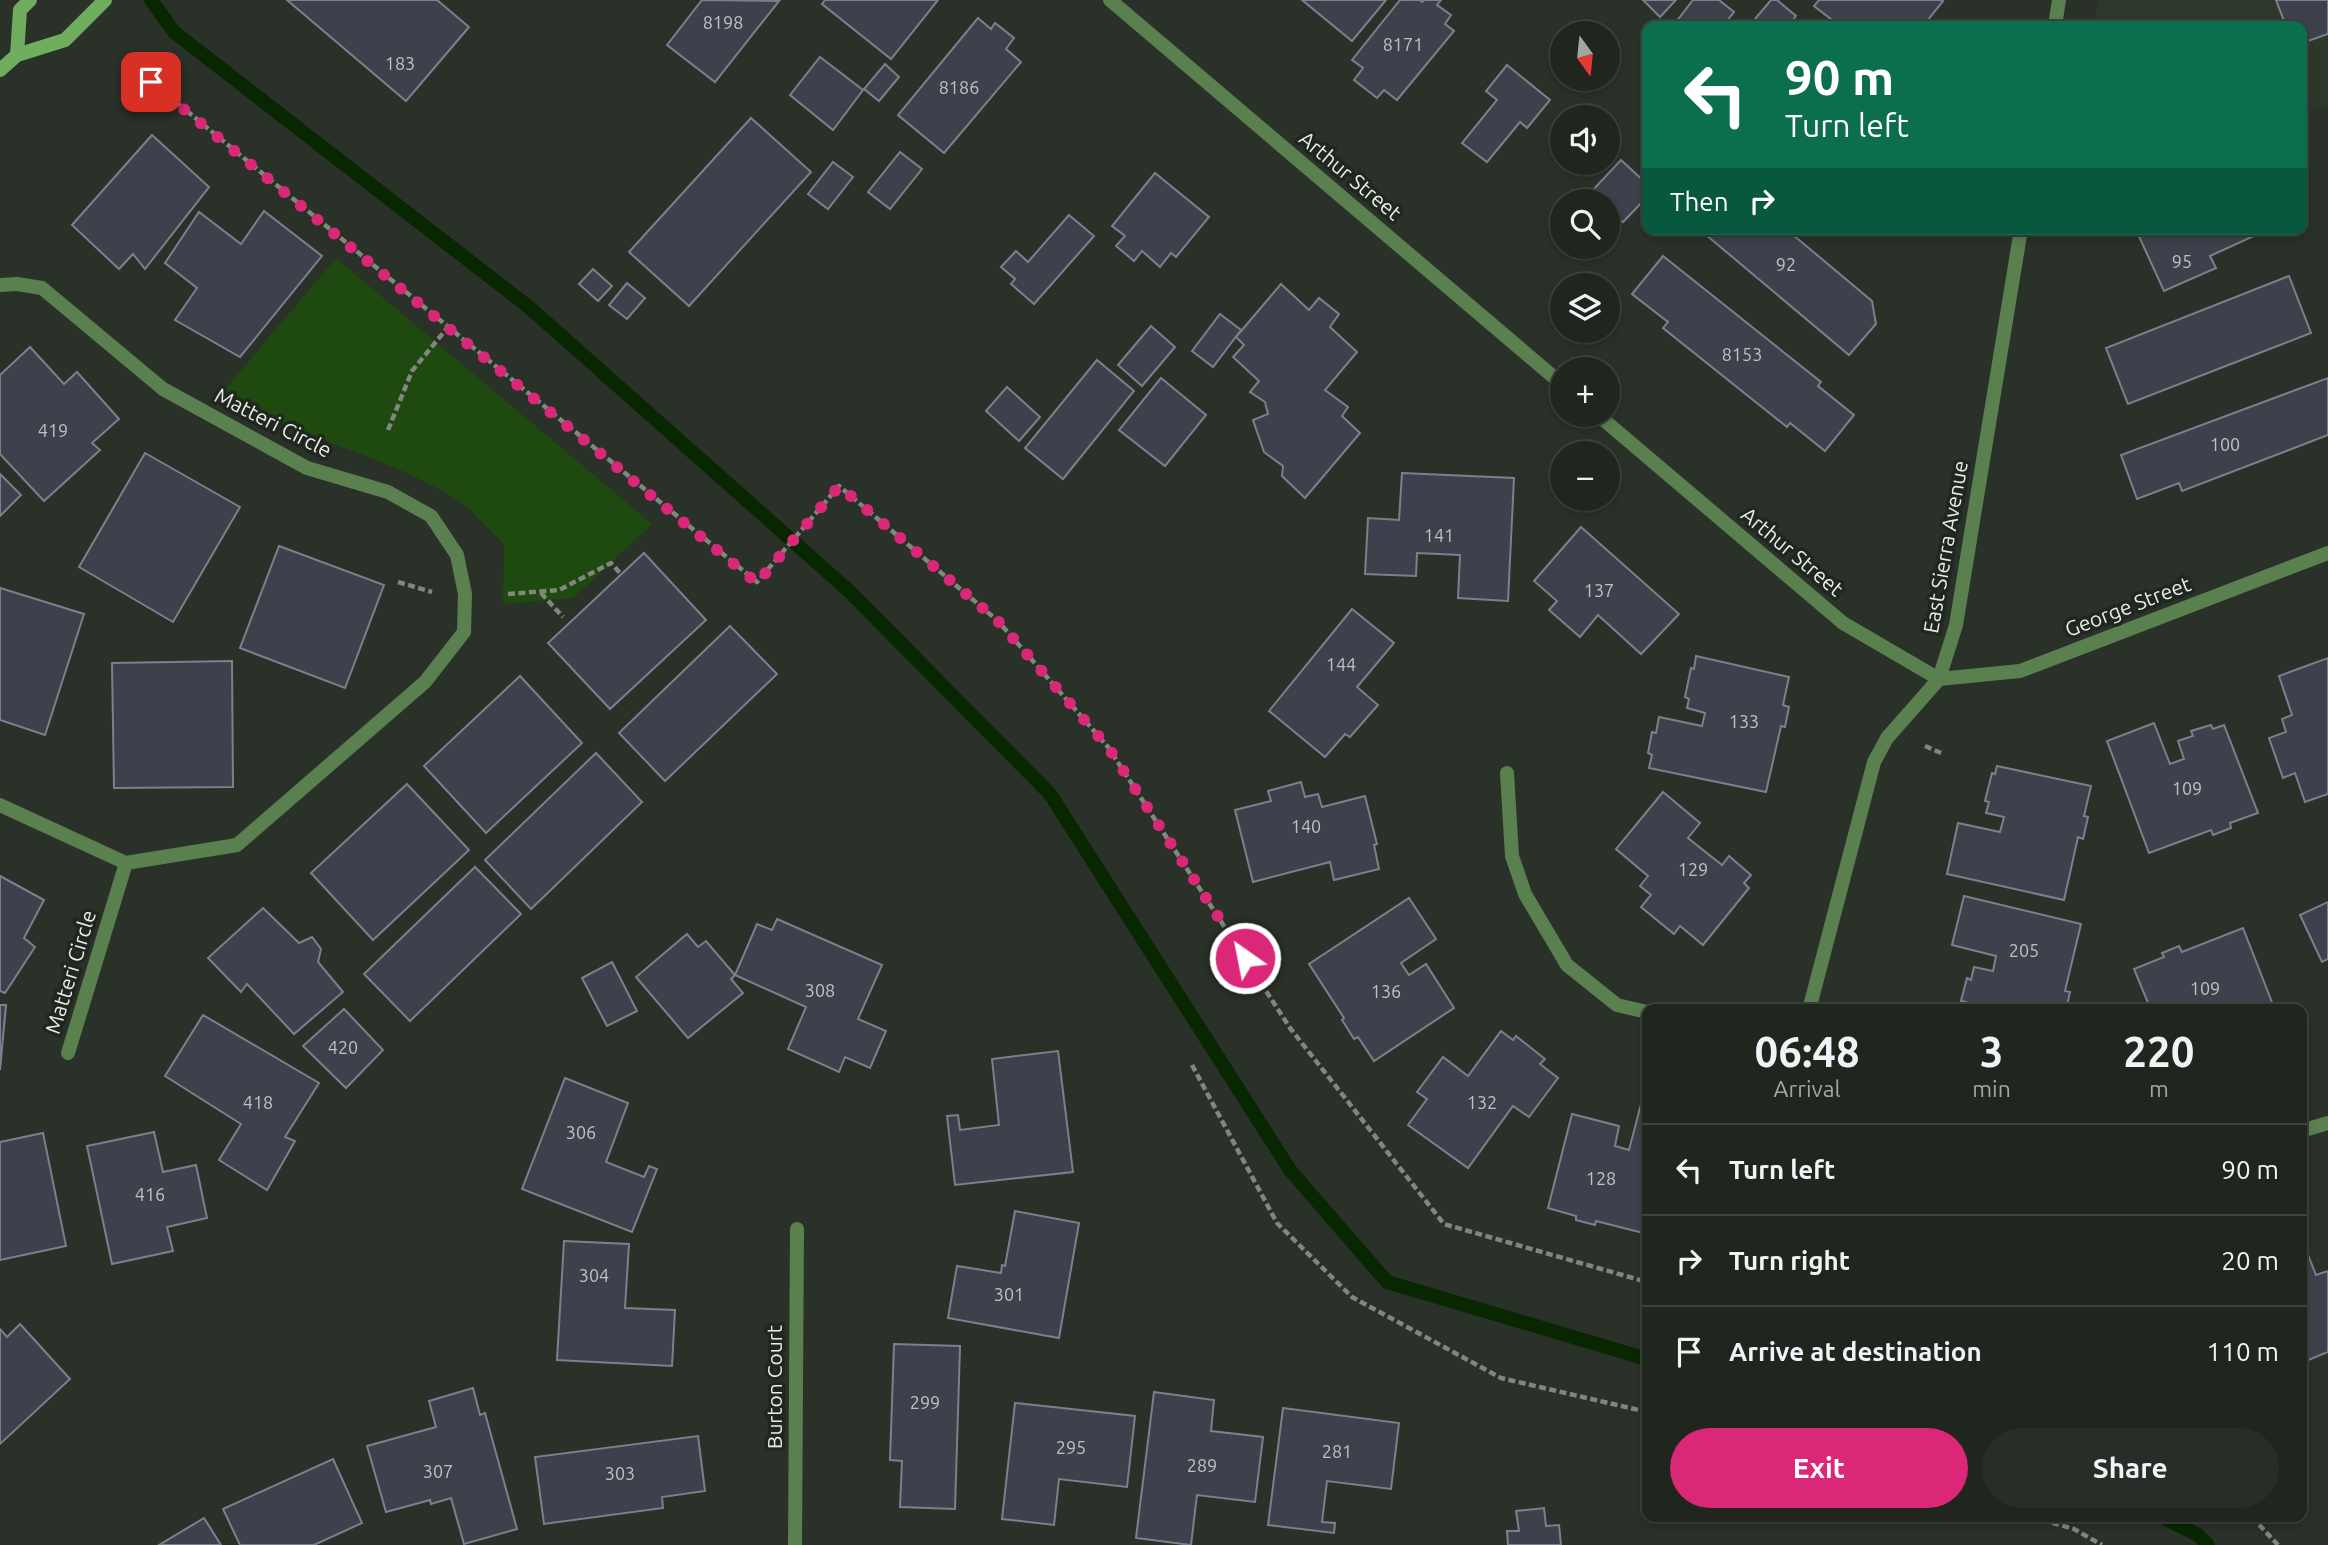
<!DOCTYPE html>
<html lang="en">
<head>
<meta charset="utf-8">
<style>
	:root { --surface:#20251e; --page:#282d27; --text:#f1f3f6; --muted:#a2a5a4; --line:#3d423c; --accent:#db2777 }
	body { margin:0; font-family:Ubuntu,sans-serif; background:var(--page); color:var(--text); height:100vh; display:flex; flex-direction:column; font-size:26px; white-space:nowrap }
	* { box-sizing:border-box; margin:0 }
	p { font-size:23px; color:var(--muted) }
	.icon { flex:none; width:38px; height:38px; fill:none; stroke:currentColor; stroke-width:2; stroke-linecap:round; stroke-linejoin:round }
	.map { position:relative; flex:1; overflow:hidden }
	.details { position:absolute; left:1642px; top:1004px; width:665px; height:518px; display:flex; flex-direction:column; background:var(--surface); border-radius:14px; box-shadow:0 4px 10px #0003,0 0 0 2px var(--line) }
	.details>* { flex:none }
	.top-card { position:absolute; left:1642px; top:21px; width:665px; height:214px; border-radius:14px; box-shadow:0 4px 10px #0003,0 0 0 2px var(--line); background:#0b6e4f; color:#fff; overflow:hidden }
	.needle { width:46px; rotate:165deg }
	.controls { position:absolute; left:1550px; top:21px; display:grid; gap:14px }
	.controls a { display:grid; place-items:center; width:70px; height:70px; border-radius:50%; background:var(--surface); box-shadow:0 4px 10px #0003,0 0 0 2px var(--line); font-size:35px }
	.pin { position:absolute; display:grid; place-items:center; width:60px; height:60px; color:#fff; margin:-30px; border-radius:14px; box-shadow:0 4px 10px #0006 }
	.me { position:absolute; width:77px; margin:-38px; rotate:327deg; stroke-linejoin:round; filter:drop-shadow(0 0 5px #0008) }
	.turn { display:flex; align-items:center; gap:24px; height:147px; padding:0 28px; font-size:32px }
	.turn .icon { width:91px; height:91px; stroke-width:2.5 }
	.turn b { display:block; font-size:49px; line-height:60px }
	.then { display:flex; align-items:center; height:66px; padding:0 28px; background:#0003; gap:14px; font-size:26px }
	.eta { display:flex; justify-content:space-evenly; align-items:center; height:119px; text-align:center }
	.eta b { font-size:42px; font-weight:600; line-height:49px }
	.button { display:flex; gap:14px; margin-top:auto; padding:14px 28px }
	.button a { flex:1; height:80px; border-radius:42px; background:var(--accent); color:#fff; font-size:28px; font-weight:600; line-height:80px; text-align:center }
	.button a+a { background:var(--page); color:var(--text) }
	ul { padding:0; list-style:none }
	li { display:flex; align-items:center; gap:21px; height:91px; padding:0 28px; border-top:2px solid var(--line) }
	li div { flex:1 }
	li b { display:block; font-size:26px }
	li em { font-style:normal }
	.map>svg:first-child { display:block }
	.built { fill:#2c3829 }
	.green { fill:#1e490f }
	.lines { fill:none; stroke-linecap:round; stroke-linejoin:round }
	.stream { stroke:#082700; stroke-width:14 }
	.building { fill:#3e404b; stroke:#7d808c; stroke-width:2 }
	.path { stroke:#81877f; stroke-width:4.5; stroke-dasharray:7 3.5; stroke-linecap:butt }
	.street { stroke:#5a8050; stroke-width:14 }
	.secondary { stroke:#70ad5f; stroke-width:14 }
	.route { stroke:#db2777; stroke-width:12; stroke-dasharray:0 21.6 }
	.labels { text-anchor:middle; stroke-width:7; stroke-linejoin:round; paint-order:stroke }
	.number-label { font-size:18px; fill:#bec2c0 }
	.street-label { font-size:21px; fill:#e8ede7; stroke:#20271e }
</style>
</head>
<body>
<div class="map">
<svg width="2328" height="1545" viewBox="0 0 2328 1545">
	<rect width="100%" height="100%" fill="#2a3128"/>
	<path class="built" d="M 2098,0 L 2328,0 L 2328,104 L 2301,113 L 2301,26 L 2094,26 Z"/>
	<path class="green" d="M 336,258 L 652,524 L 573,598 L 503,604 L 504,544 C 488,529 472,508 453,497 C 379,453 294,436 220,395 Z"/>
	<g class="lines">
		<g class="stream">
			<path d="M 151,0 L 174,32 L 530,308 L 849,591 L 1050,794 L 1290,1170 L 1387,1282 L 1647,1359"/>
			<path d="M 2162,1517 L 2198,1535 L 2208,1545"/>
		</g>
	</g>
	<g class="building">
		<path d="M 287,0 L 437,0 L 469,27 L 406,101 Z"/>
		<path d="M 702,0 L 779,1 L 715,82 L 667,45 Z"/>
		<path d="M 825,0 L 938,0 L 891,59 L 822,4 Z"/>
		<path d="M 1302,0 L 1386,0 L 1352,41 Z"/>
		<path d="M 1400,0 L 1420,0 L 1422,2 L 1424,0 L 1441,0 L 1437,5 L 1451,15 L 1445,24 L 1454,31 L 1397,100 L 1384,90 L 1377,98 L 1354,80 L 1363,68 L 1352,60 Z"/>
		<path d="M 1643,0 L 1676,0 L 1660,17 Z"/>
		<path d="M 1693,0 L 1719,0 L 1734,12 L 1723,26 L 1673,26 Z"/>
		<path d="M 1771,0 L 1777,0 L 1796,16 L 1788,26 L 1749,26 Z"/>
		<path d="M 1819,0 L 1941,0 L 1943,1 L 1923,26 L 1840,26 L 1814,6 Z"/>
		<path d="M 2276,0 L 2328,0 L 2328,34 L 2308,41 L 2307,38 L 2301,39 L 2301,26 L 2286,26 Z"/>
		<path d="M 978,18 L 991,29 L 995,23 L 1014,38 L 1006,49 L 1021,62 L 944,153 L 898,115 Z"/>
		<path d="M 820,57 L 863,90 L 833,130 L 790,95 Z"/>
		<path d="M 885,64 L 899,77 L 879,101 L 864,89 Z"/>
		<path d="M 1507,65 L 1550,100 L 1527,128 L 1520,122 L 1487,162 L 1462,143 L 1497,100 L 1486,91 Z"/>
		<path d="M 751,118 L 811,172 L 689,306 L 629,252 Z"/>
		<path d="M 152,135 L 209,187 L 145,269 L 133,254 L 119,269 L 72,225 Z"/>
		<path d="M 900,152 L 922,169 L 890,209 L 868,192 Z"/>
		<path d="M 1621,160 L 1647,184 L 1647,197 L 1623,222 L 1608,209 L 1608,201 L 1600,201 L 1591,192 Z"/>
		<path d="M 833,162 L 853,177 L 828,209 L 808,194 Z"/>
		<path d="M 1155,173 L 1209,217 L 1176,257 L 1171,253 L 1160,267 L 1142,251 L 1134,261 L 1116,246 L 1125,236 L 1112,226 Z"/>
		<path d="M 264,211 L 322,256 L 240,357 L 175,320 L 197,288 L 165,263 L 199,212 L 241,244 Z"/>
		<path d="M 1069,215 L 1094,236 L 1034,304 L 1011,284 L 1015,279 L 1001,267 L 1016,251 L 1028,262 Z"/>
		<path d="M 1699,229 L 1786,229 L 1872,301 L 1876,324 L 1849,355 Z"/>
		<path d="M 2143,229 L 2269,229 L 2210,256 L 2216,268 L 2164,291 L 2137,232 Z"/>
		<path d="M 1663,256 L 1821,382 L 1818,386 L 1854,415 L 1825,451 L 1790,423 L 1787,427 L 1663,328 L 1668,322 L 1632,294 Z"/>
		<path d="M 593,269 L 612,286 L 598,301 L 579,284 Z"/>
		<path d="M 2289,276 L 2311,333 L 2128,404 L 2106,348 Z"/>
		<path d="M 627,283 L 645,298 L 627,319 L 609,305 Z"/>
		<path d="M 1281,284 L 1309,310 L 1319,298 L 1339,314 L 1330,327 L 1357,352 L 1325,390 L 1348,407 L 1342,416 L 1360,433 L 1305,498 L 1282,476 L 1283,466 L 1264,452 L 1253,420 L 1268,414 L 1265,402 L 1250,392 L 1259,381 L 1233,357 L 1244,345 L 1236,337 Z"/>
		<path d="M 1220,314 L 1241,330 L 1213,367 L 1192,351 Z"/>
		<path d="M 1151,326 L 1175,347 L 1142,386 L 1118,365 Z"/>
		<path d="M 30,347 L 64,384 L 77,372 L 119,419 L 92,443 L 100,450 L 44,501 L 0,454 L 0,375 Z"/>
		<path d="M 1097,360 L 1134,391 L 1063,479 L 1025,448 Z"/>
		<path d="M 1161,378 L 1206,415 L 1165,466 L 1119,430 Z"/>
		<path d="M 2328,378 L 2328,435 L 2182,491 L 2179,483 L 2137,499 L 2121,455 Z"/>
		<path d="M 1007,387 L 1040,417 L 1019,441 L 986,411 Z"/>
		<path d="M 145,453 L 240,507 L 173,622 L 79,567 Z"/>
		<path d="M 1402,473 L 1514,478 L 1508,601 L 1458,598 L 1460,555 L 1417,553 L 1416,576 L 1365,574 L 1368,518 L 1399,520 Z"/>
		<path d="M 0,474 L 21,495 L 0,516 Z"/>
		<path d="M 1581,527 L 1679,614 L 1641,654 L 1598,615 L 1580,637 L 1549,610 L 1557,601 L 1534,581 Z"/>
		<path d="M 279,546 L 384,585 L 345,688 L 240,648 Z"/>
		<path d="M 644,553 L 706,620 L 610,709 L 548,643 Z"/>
		<path d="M 0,588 L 84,614 L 45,735 L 0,720 Z"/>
		<path d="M 1352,609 L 1394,643 L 1357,687 L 1378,705 L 1350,737 L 1345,734 L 1325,757 L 1269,711 Z"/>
		<path d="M 730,626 L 777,674 L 665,781 L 619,733 Z"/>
		<path d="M 1696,656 L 1789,677 L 1783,705 L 1789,707 L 1785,727 L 1781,726 L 1766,792 L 1649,768 L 1652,755 L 1648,753 L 1652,732 L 1656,733 L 1659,717 L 1702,726 L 1705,713 L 1687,708 L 1689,699 L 1685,697 L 1691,668 L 1694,669 Z"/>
		<path d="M 2328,658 L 2328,794 L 2305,802 L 2295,773 L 2283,778 L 2269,738 L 2286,732 L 2282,719 L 2292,715 L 2279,676 Z"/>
		<path d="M 232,661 L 233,787 L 114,788 L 112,663 Z"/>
		<path d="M 520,676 L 582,743 L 486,833 L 424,766 Z"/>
		<path d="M 2154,723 L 2170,764 L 2184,759 L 2178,741 L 2193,736 L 2191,731 L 2211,725 L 2213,729 L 2224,725 L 2258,813 L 2230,823 L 2231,828 L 2213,835 L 2211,830 L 2149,853 L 2107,741 Z"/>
		<path d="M 596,753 L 642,802 L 531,909 L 485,860 Z"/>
		<path d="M 1997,766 L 2091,786 L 2084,816 L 2088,817 L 2083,839 L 2078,837 L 2064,900 L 1947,874 L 1958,823 L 2000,832 L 2004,817 L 1986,813 L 1989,802 L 1985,801 L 1992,773 L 1995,774 Z"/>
		<path d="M 1301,782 L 1305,797 L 1318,794 L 1322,807 L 1365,796 L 1377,844 L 1374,845 L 1379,869 L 1334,880 L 1330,862 L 1253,882 L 1235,810 L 1271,801 L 1268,791 Z"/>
		<path d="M 407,784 L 469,850 L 373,940 L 311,873 Z"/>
		<path d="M 1663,792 L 1700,823 L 1688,838 L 1722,865 L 1729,856 L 1751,875 L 1744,883 L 1749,888 L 1703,945 L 1680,926 L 1674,934 L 1641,907 L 1651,895 L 1640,886 L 1648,876 L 1616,849 Z"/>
		<path d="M 475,867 L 521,914 L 410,1021 L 364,974 Z"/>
		<path d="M 0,876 L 44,900 L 24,938 L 35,947 L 5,993 L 0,991 Z"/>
		<path d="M 1964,896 L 2081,924 L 2065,991 L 2070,992 L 2066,1010 L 1964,1010 L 1966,1002 L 1961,1001 L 1967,978 L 1971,980 L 1974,967 L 1993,971 L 1996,956 L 1952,945 Z"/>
		<path d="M 1409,898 L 1436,939 L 1401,963 L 1409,975 L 1426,964 L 1454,1008 L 1374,1061 L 1358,1037 L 1354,1039 L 1342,1020 L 1344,1018 L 1309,964 Z"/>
		<path d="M 2328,902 L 2328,959 L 2322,962 L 2300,915 Z"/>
		<path d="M 263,908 L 299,943 L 312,937 L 321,949 L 318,962 L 343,992 L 294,1034 L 247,984 L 241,992 L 208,958 Z"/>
		<path d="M 777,919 L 882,965 L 858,1019 L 886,1031 L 870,1068 L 845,1057 L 839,1072 L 788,1049 L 806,1007 L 735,975 L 757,924 L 772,930 Z"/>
		<path d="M 2243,928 L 2275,1010 L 2151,1010 L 2134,969 L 2164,957 L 2162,953 L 2179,946 L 2182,952 Z"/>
		<path d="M 687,934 L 698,947 L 706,941 L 735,975 L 731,979 L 743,993 L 688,1038 L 636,977 Z"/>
		<path d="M 612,962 L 637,1011 L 607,1026 L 582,978 Z"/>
		<path d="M 0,1005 L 6,1005 L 0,1070 Z"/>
		<path d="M 344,1009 L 383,1050 L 346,1088 L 303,1046 Z"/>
		<path d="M 203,1015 L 319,1083 L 285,1137 L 295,1141 L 267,1190 L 219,1160 L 241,1124 L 165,1076 Z"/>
		<path d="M 1501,1031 L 1513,1040 L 1516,1036 L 1545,1059 L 1540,1064 L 1558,1078 L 1529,1117 L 1513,1106 L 1468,1168 L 1408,1125 L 1427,1099 L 1417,1092 L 1443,1057 L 1468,1076 Z"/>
		<path d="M 1058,1051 L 1073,1172 L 955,1185 L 947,1116 L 958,1115 L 960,1130 L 999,1125 L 992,1059 Z"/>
		<path d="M 565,1078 L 628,1103 L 606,1162 L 644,1177 L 649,1166 L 657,1169 L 632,1232 L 522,1189 Z"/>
		<path d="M 1641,1104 L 1647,1106 L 1647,1234 L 1596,1221 L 1595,1225 L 1576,1220 L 1576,1216 L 1548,1208 L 1572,1114 L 1619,1126 L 1615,1146 L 1629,1150 Z"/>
		<path d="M 154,1132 L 163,1172 L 196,1165 L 207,1218 L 167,1227 L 173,1251 L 112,1264 L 87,1146 Z"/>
		<path d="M 43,1133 L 66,1246 L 0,1260 L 0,1142 Z"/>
		<path d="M 1015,1211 L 1079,1223 L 1059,1338 L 948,1318 L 957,1266 L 1001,1273 L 1002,1265 L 1005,1266 Z"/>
		<path d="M 2301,1237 L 2316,1275 L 2328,1271 L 2328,1352 L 2301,1363 Z"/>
		<path d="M 564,1241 L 629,1244 L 625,1308 L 675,1310 L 672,1366 L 557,1360 Z"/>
		<path d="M 20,1324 L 70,1379 L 0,1444 L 0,1329 L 7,1337 Z"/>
		<path d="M 894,1344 L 960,1346 L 955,1509 L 900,1507 L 902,1461 L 890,1460 Z"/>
		<path d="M 473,1388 L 480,1415 L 485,1413 L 517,1529 L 464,1544 L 451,1498 L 431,1504 L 430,1500 L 386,1512 L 367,1446 L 436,1427 L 429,1401 Z"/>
		<path d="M 1154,1392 L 1214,1400 L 1211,1431 L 1263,1437 L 1255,1502 L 1197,1495 L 1191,1545 L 1136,1538 Z"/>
		<path d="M 1015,1403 L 1135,1416 L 1127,1487 L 1059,1479 L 1054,1525 L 1002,1519 Z"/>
		<path d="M 1283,1408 L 1399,1423 L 1391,1489 L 1327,1481 L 1322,1522 L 1335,1523 L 1334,1533 L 1268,1525 Z"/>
		<path d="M 698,1436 L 705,1491 L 662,1497 L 663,1508 L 544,1524 L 535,1457 Z"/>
		<path d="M 333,1459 L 362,1523 L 314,1545 L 240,1545 L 223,1509 Z"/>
		<path d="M 1544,1508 L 1546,1526 L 1559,1525 L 1561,1545 L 1508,1545 L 1507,1531 L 1519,1531 L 1516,1511 Z"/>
		<path d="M 204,1518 L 221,1545 L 159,1545 Z"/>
	</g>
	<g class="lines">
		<g class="path">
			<path d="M 130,64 L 757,582 L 839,486 L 998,621 L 1108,747 L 1290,1028 L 1444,1224 L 1647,1282"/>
			<path d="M 388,430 L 412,371 L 448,327"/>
			<path d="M 398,582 L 432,592"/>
			<path d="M 541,593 L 563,617"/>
			<path d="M 508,594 L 559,590 L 611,563 L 621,574"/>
			<path d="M 1925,746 L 1941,753"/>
			<path d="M 1192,1065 L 1277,1223 L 1352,1297 L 1501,1378 L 1647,1412"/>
			<path d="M 2032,1517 L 2074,1529 L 2102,1545"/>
			<path d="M 2252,1517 L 2278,1545"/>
		</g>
		<g class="street">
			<path d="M 1110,0 L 1563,385"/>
			<path d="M 2055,26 L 2059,0"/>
			<path d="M 0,285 L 17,284 L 42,288 L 163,389 L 307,468 L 388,492 L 431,516 L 457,555 L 465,594 L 464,632 L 425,682 L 237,845 L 126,863 L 0,805"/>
			<path d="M 1598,415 L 1843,623 L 1939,679 L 2020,671 L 2328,553"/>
			<path d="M 1507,773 L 1512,856 L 1525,894 L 1567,965 L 1617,1005 L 1647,1012"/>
			<path d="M 1809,1010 L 1874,762 L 1887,738 L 1939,679 L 1956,625 L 2021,229"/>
			<path d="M 68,1053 L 126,863"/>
			<path d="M 2301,1131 L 2328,1123"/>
			<path d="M 795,1545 L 797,1229"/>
		</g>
		<g class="secondary">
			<path d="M 17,55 L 20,10 L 30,0"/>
			<path d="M 0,70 L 17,55 L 65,40 L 105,0"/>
		</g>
	</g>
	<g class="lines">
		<path class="route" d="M 151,82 L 757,583 L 839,486 L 998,621 L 1108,747 L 1245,958"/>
	</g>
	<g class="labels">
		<g class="number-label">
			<text x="723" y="29">8198</text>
			<text x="1403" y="51">8171</text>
			<text x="400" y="70">183</text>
			<text x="959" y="94">8186</text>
			<text x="2182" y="268">95</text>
			<text x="1786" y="271">92</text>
			<text x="1742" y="361">8153</text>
			<text x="53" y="437">419</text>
			<text x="2225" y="451">100</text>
			<text x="1439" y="542">141</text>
			<text x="1599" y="597">137</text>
			<text x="1341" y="671">144</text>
			<text x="1744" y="728">133</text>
			<text x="2187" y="795">109</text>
			<text x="1306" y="833">140</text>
			<text x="1693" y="876">129</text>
			<text x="2024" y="957">205</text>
			<text x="2205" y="995">109</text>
			<text x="820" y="997">308</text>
			<text x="1386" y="998">136</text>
			<text x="343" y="1054">420</text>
			<text x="258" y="1109">418</text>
			<text x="1482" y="1109">132</text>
			<text x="581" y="1139">306</text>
			<text x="1601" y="1185">128</text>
			<text x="150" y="1201">416</text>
			<text x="594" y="1282">304</text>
			<text x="1009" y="1301">301</text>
			<text x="925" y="1409">299</text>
			<text x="1071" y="1454">295</text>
			<text x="1337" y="1458">281</text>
			<text x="1202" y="1472">289</text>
			<text x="438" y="1478">307</text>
			<text x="620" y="1480">303</text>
		</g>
		<g class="street-label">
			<text transform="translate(1350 176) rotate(40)" y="7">Arthur Street</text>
			<text transform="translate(273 423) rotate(27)" y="7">Matteri Circle</text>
			<text transform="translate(1946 547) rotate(-80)" y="7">East Sierra Avenue</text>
			<text transform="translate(1792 552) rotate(40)" y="7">Arthur Street</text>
			<text transform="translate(2128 607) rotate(-21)" y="7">George Street</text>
			<text transform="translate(71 972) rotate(-73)" y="7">Matteri Circle</text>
			<text transform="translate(775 1387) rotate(-90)" y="7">Burton Court</text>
		</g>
	</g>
</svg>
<div class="controls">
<a><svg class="needle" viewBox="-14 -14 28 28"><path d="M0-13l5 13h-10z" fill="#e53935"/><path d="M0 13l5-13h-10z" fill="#a2a5a4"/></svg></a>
<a><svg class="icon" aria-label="sound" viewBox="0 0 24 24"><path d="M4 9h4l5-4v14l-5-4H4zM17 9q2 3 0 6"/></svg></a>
<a><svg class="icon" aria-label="search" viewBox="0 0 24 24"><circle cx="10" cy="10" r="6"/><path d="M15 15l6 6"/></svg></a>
<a><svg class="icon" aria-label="layers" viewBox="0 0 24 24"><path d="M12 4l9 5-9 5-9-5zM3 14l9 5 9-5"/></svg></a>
<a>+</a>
<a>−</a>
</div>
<div class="pin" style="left:151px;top:82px;background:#d93025"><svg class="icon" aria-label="arrive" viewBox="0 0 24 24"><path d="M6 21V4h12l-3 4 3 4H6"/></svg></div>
<svg class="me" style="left:1245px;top:958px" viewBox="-20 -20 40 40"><circle r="17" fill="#db2777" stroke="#fff" stroke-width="3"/><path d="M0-11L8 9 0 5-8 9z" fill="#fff"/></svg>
<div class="top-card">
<div class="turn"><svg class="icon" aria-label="left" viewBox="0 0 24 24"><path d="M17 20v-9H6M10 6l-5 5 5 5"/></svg><div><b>90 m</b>Turn left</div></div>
<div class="then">Then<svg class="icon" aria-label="right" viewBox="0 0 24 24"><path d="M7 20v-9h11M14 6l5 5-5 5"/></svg></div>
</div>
<section class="details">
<div class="eta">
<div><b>06:48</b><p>Arrival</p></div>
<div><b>3</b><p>min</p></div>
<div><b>220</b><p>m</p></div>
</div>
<ul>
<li><svg class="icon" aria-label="left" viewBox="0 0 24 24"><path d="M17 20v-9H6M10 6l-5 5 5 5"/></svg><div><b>Turn left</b></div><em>90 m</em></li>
<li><svg class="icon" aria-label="right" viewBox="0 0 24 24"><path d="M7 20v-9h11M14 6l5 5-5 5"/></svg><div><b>Turn right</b></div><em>20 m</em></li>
<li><svg class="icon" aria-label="arrive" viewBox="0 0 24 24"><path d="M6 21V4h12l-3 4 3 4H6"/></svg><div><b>Arrive at destination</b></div><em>110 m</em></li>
</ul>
<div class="button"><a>Exit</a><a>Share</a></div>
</section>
</div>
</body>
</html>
